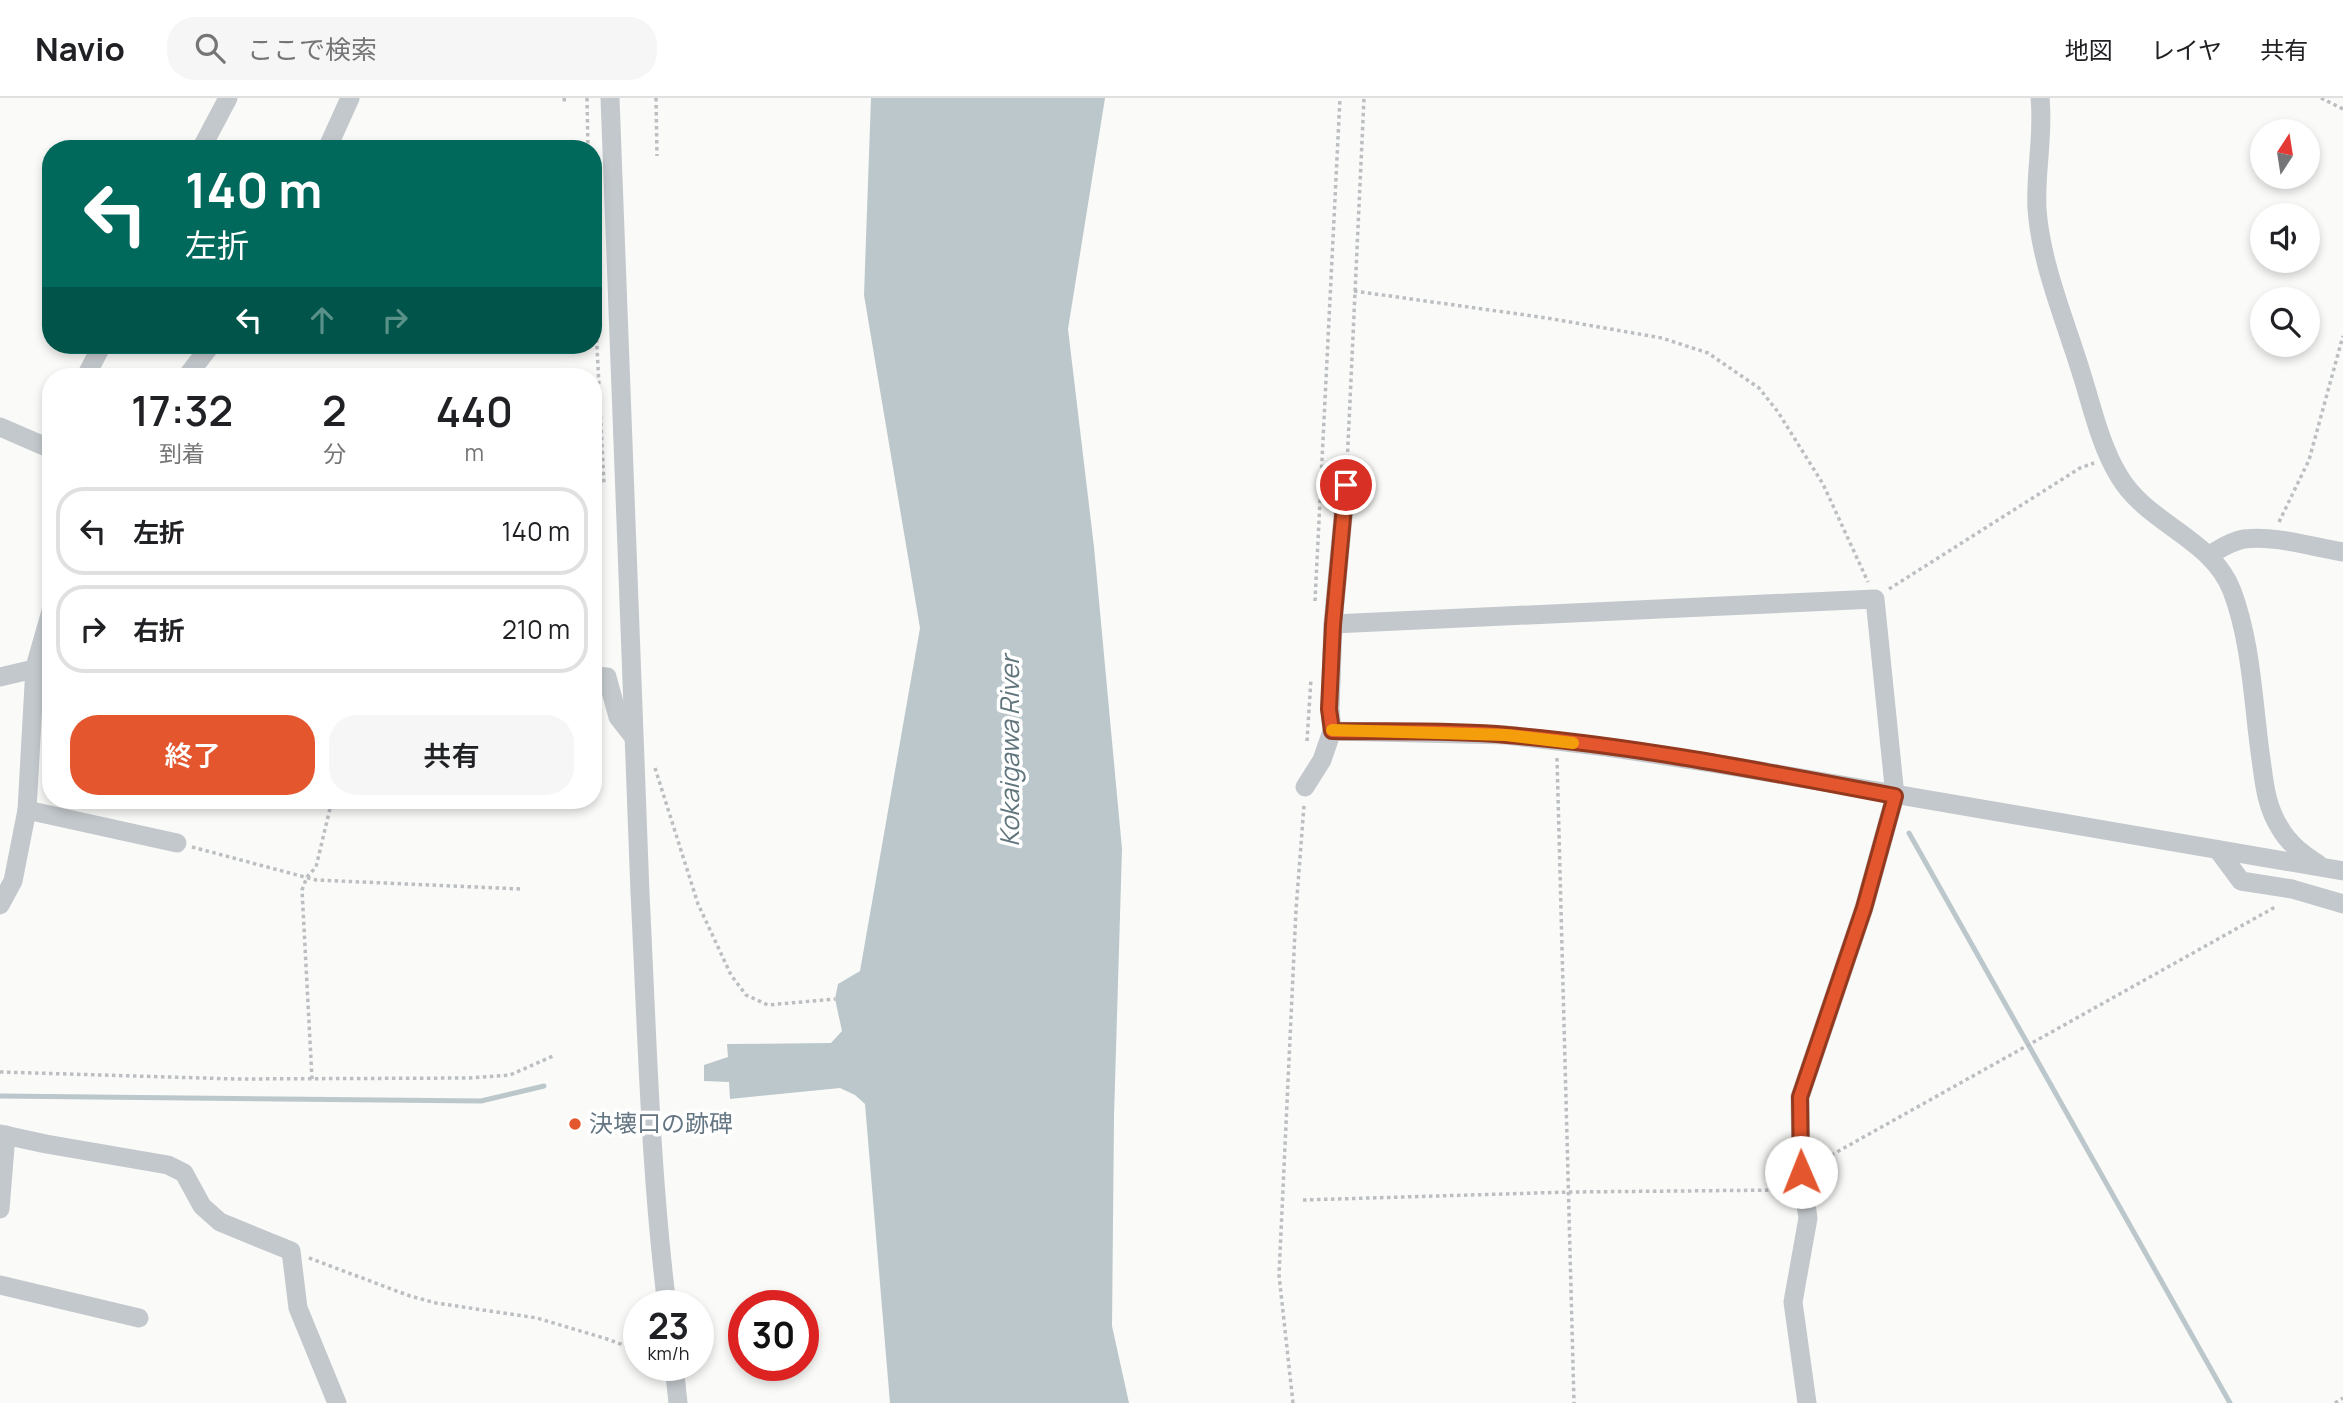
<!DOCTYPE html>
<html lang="ja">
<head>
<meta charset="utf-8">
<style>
	:root { --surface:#fff; --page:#f6f6f6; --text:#202124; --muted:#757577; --line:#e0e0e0; --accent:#e4572e }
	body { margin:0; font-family:Manrope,"Noto Sans JP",sans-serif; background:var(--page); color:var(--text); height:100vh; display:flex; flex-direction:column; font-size:26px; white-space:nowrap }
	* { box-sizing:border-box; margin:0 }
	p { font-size:23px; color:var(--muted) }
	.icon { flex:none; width:38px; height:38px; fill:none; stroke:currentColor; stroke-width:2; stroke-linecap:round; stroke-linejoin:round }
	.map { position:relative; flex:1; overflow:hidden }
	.sheet { position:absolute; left:42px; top:270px; width:560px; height:441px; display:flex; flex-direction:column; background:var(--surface); border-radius:28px; box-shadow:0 4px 10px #0003 }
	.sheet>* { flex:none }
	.top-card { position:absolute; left:42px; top:42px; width:560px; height:214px; border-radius:28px; box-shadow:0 4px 10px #0003; background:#00695c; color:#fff; overflow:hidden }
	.needle { width:46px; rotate:12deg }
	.controls { position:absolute; left:2250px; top:21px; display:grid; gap:14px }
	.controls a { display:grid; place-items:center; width:70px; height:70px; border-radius:50%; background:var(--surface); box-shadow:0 4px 10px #0003; font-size:35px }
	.speed { position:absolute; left:623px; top:1192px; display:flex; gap:14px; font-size:35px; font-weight:700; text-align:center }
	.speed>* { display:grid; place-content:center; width:91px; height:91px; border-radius:50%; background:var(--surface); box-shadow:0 4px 10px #0003; line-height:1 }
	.speed small { font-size:18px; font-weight:400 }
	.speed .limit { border:10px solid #d22; background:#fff; color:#111 }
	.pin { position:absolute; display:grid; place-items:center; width:60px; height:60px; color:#fff; margin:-30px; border:4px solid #fff; border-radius:50%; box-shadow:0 2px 7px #0007 }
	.me { position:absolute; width:77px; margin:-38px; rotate:359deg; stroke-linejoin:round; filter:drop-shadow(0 0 5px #0008) }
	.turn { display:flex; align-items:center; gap:24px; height:147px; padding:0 28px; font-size:32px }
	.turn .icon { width:91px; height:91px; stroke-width:2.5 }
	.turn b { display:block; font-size:49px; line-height:60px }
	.lanes { display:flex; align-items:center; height:66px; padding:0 28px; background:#0003; justify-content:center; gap:35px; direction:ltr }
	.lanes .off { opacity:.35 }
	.eta { display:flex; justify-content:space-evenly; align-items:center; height:119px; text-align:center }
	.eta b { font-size:42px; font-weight:600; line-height:49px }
	.action { display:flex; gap:14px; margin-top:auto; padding:14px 28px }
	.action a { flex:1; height:80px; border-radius:28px; background:var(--accent); color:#fff; font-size:28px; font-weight:600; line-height:80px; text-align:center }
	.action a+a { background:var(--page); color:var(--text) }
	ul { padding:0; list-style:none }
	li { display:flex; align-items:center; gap:21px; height:88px; margin:0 14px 10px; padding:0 14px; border:4px solid var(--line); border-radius:28px }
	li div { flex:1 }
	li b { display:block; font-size:26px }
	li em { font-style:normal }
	header { display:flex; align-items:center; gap:42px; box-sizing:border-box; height:98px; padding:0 35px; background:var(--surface); border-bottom:2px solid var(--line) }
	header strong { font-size:33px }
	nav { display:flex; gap:38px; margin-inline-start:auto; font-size:24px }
	.search { width:490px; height:63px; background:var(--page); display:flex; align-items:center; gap:18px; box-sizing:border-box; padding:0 24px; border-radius:28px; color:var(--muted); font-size:26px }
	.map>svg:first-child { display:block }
	.water { fill:#bbc7cb }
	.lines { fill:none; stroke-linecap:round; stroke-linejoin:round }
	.stream { stroke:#bbc7cb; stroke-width:5 }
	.path { stroke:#bbbfc2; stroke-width:3.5; stroke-dasharray:3.5 3.5; stroke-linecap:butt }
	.minor { stroke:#c3c8cc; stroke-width:19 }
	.route-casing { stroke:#94391e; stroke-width:18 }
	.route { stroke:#e4572e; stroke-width:12 }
	.slow { stroke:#f59e0b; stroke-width:12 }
	.poi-dot { fill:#e4572e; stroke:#fff; stroke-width:2.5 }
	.labels { text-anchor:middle; stroke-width:7; stroke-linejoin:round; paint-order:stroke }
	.poi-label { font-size:24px; fill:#657683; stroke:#fff; text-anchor:start }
	.water-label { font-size:26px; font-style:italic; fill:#60757c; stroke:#fff }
</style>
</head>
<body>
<header>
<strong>Navio</strong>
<div class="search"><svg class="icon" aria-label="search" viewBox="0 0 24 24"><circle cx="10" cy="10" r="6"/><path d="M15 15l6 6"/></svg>ここで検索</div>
<nav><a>地図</a><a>レイヤ</a><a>共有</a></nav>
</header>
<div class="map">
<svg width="2343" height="1305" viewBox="0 0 2343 1305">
	<rect width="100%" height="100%" fill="#fafaf8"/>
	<path class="water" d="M 871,0 L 1105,0 L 1068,231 L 1094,449 L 1122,751 L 1114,1018 L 1112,1228 L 1129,1305 L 890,1305 L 865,1006 L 855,997 L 840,990 L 730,1001 L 729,984 L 704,983 L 704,967 L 728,959 L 727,946 L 831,945 L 842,933 L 835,901 L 838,886 L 860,873 L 920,530 L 864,197 Z"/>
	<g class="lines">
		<g class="stream">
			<path d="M 1909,735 L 2230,1305"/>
			<path d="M 0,998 L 481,1003 L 544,988"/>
		</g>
		<g class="path">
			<path d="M 564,0 L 565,6"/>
			<path d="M 587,0 L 588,51"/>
			<path d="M 656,0 L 657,58"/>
			<path d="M 2321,0 L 2343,11"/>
			<path d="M 593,171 L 604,386"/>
			<path d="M 1354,193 L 1547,220 L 1662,240 L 1708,255 L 1759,290 L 1778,314 L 1823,386 L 1868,484"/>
			<path d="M 1347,368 L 1364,0"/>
			<path d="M 2279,424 L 2309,362 L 2343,238"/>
			<path d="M 1889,491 L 2080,370 L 2094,365"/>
			<path d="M 1315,503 L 1340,0"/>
			<path d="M 1307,643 L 1311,581"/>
			<path d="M 1557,660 L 1574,1305"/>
			<path d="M 655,670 L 698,806 L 731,877 L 746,897 L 768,907 L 835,901"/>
			<path d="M 192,749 L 316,782 L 521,791"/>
			<path d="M 0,974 L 236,981 L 470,980 L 510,977 L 553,958"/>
			<path d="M 312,981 L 302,792 L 307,779 L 316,769 L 332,702"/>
			<path d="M 1819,1064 L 2277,808"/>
			<path d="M 1303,1102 L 1570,1094 L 1787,1092"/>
			<path d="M 309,1160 L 410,1198 L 436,1205 L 537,1220 L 607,1241 L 639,1253"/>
			<path d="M 1293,1305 L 1279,1177 L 1296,812 L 1304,707"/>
			<path d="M 2335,1305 L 2343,1300"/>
		</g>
		<g class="minor">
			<path d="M 610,0 C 622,265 628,530 640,795 C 647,933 650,1071 667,1208"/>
			<path d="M 2040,0 C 2044,36 2035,74 2037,111 C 2041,166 2065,222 2081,274 C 2092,308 2100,347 2119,378 C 2147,426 2212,440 2232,493 C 2251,543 2253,602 2260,654 C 2264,681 2265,707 2280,730 C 2289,746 2303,756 2318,766"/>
			<path d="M 201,51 L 228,0"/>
			<path d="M 327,51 L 350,0"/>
			<path d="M 86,278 L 102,247"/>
			<path d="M 187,278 L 211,247"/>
			<path d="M 0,329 L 51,351"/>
			<path d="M 2209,457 C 2220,451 2231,443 2244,441 C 2276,437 2312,449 2343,454"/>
			<path d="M 1333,526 L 1875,501 L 1895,698 L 1864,810 L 1800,999 L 1801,1074 L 1808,1120 L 1793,1204 L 1807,1305"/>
			<path d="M 593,578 L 607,579 L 618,619 L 633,638"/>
			<path d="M 0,579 L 51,567"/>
			<path d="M 1332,633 L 1506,637 L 1607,649 L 1725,667 L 2343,773"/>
			<path d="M 1305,689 L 1322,662 L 1332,633 L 1330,611 L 1333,526 L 1346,387"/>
			<path d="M 27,712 L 177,745"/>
			<path d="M 2218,752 L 2241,783 L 2292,791 L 2343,806"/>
			<path d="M 0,807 L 13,783 L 27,712 L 35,569 L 51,513"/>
			<path d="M 0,1036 L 46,1046 L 168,1067 L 184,1075 L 202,1108 L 220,1124 L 291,1153 L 298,1210 L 337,1305"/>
			<path d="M 0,1111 L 6,1037"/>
			<path d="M 0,1187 L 139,1220"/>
			<path d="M 674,1267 L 678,1305"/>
		</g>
	</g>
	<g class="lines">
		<defs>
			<path id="route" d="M 1346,387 L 1333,527 L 1329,611 L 1332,633 C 1390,634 1450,632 1507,637 C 1638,648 1767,674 1895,698 L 1864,810 L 1800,999 L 1801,1074"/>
		</defs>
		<use href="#route" class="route-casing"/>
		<use href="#route" class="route"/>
		<path class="slow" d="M 1332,632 L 1506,637 L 1573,645"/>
	</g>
	<circle class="poi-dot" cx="575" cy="1026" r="7"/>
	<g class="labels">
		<g class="poi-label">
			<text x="589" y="1034">決壊口の跡碑</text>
		</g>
		<g class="water-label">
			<text transform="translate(1010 653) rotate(-90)" y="9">Kokaigawa River</text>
		</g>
	</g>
</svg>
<div class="controls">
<a><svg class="needle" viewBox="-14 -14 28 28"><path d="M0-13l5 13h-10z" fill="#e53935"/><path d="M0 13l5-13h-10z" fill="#757577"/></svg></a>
<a><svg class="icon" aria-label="sound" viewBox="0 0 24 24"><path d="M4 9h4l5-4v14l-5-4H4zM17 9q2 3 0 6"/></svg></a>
<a><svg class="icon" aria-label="search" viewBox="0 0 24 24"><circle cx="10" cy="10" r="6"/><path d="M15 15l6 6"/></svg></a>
</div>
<div class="speed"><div>23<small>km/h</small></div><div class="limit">30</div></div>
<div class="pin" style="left:1346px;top:387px;background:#d93025"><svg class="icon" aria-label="arrive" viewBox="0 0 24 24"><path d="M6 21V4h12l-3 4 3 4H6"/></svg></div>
<svg class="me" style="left:1801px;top:1074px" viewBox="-20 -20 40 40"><circle r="19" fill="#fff"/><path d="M0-13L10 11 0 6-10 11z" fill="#e4572e"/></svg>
<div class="top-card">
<div class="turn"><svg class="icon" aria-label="left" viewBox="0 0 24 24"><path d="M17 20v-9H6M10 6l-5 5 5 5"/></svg><div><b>140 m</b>左折</div></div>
<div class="lanes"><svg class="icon" aria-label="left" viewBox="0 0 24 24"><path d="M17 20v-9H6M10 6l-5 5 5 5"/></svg><svg class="icon off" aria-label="ahead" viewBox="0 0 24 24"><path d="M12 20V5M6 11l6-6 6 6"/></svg><svg class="icon off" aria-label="right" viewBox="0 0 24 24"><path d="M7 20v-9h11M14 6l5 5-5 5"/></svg></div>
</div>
<section class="sheet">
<div class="eta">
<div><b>17:32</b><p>到着</p></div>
<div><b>2</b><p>分</p></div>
<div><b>440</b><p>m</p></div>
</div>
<ul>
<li><svg class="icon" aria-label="left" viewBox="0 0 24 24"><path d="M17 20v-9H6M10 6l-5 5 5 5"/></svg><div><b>左折</b></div><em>140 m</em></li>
<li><svg class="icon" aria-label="right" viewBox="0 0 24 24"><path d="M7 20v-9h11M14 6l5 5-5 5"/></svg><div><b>右折</b></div><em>210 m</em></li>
</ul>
<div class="action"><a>終了</a><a>共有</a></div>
</section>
</div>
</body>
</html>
